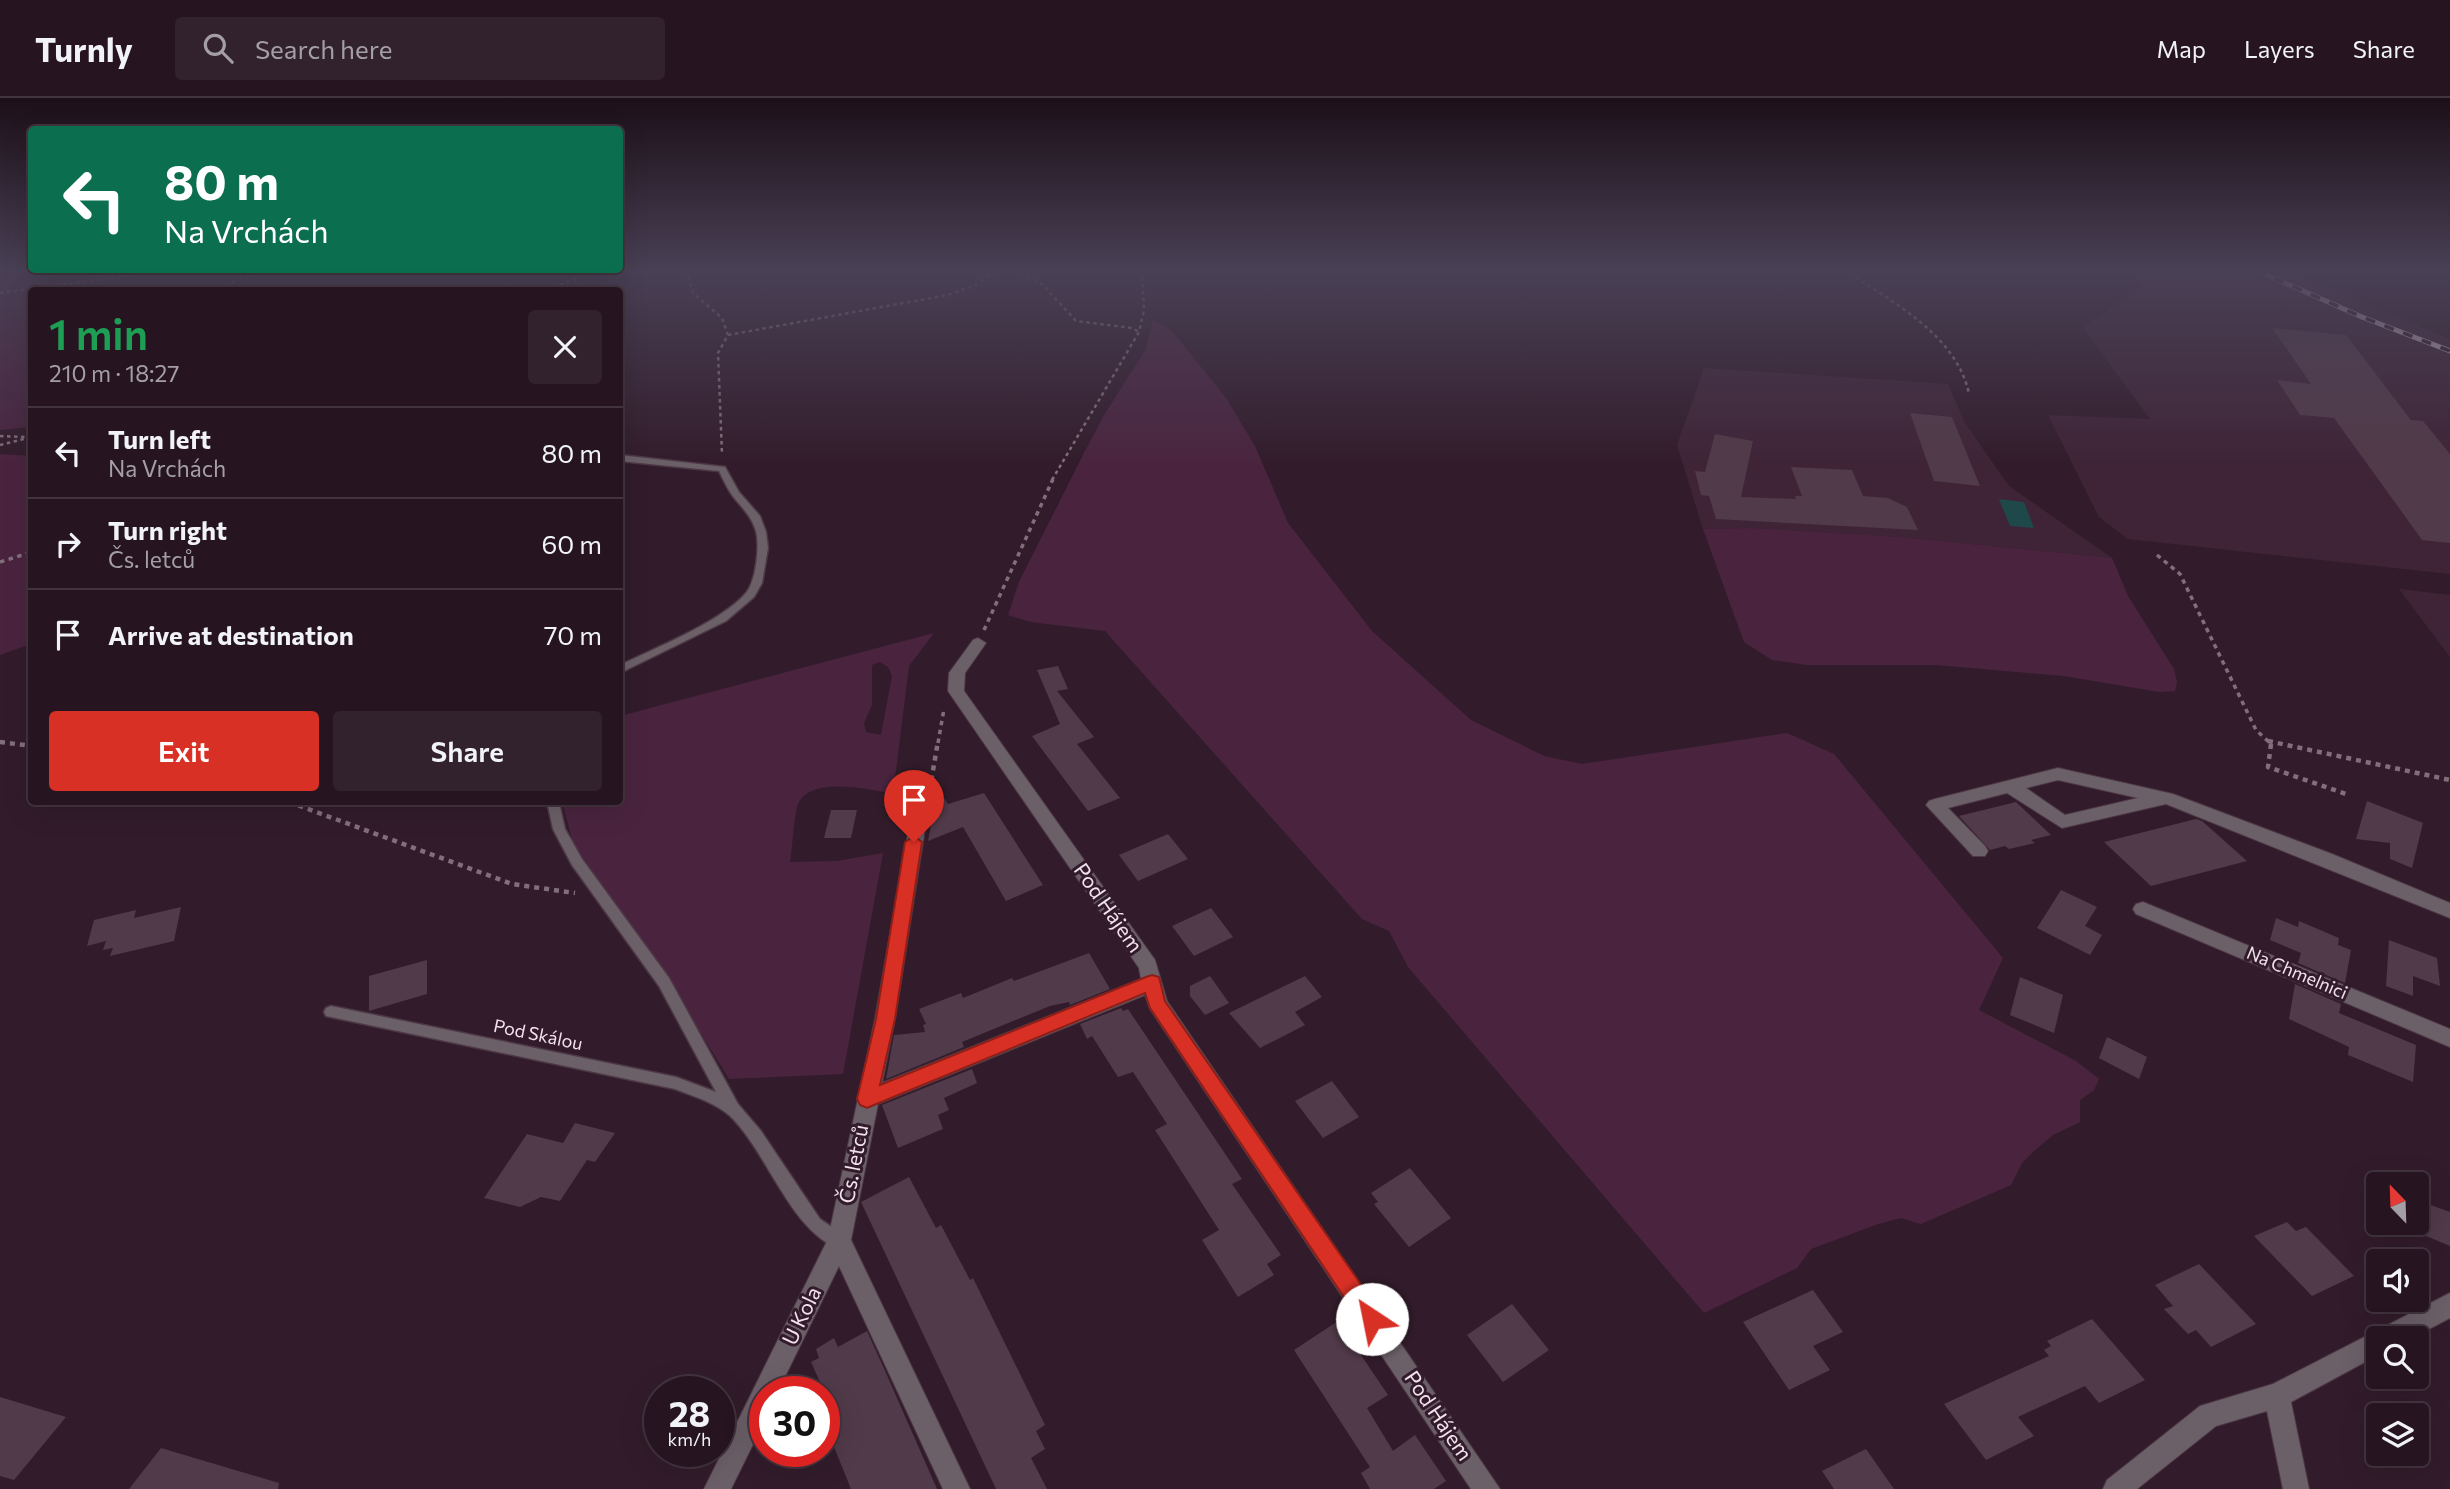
<!DOCTYPE html>
<html lang="en">
<head>
<meta charset="utf-8">
<style>
	:root { --surface:#261520; --page:#32222d; --text:#f1f3f6; --muted:#a49fa5; --line:#42343e; --accent:#d93025 }
	body { margin:0; font-family:Commissioner,sans-serif; background:var(--page); color:var(--text); height:100vh; display:flex; flex-direction:column; font-size:26px; white-space:nowrap }
	* { box-sizing:border-box; margin:0 }
	p { font-size:23px; color:var(--muted) }
	.icon { flex:none; width:38px; height:38px; fill:none; stroke:currentColor; stroke-width:2; stroke-linecap:round; stroke-linejoin:round }
	.map { position:relative; flex:1; overflow:hidden }
	.panel { position:absolute; left:28px; top:189px; width:595px; height:518px; display:flex; flex-direction:column; background:var(--surface); border-radius:7px; box-shadow:0 7px 28px #0002,0 0 0 2px var(--line) }
	.panel>* { flex:none }
	.hud { position:absolute; left:28px; top:28px; width:595px; height:147px; border-radius:7px; box-shadow:0 7px 28px #0002,0 0 0 2px var(--line); background:#0b6e4f; color:#fff; overflow:hidden }
	.needle { width:46px; rotate:337deg }
	.controls { position:absolute; left:2366px; top:1074px; display:grid; gap:14px }
	.controls a { display:grid; place-items:center; width:63px; height:63px; border-radius:7px; background:var(--surface); box-shadow:0 7px 28px #0002,0 0 0 2px var(--line); font-size:35px }
	.speed { position:absolute; left:644px; top:1278px; display:flex; gap:14px; font-size:35px; font-weight:700; text-align:center }
	.speed>* { display:grid; place-content:center; width:91px; height:91px; border-radius:50%; background:var(--surface); box-shadow:0 7px 28px #0002,0 0 0 2px var(--line); line-height:1 }
	.speed small { font-size:18px; font-weight:400 }
	.speed .limit { border:10px solid #d22; background:#fff; color:#111 }
	.pin { position:absolute; display:grid; place-items:center; width:60px; height:60px; color:#fff; margin:-72px -30px; border-radius:50% 50% 50% 0; rotate:-45deg; box-shadow:0 0 7px #0007 }
	.pin .icon { rotate:45deg }
	.me { position:absolute; width:77px; margin:-38px; rotate:326deg; stroke-linejoin:round; filter:drop-shadow(0 0 5px #0008) }
	.turn { display:flex; align-items:center; gap:24px; height:147px; padding:0 21px; font-size:32px }
	.turn .icon { width:91px; height:91px; stroke-width:2.5 }
	.turn b { display:block; font-size:49px; line-height:60px }
	.round { display:grid; place-items:center; flex:none; width:74px; height:74px; border-radius:7px; background:var(--page) }
	.head { display:flex; align-items:center; justify-content:space-between; height:119px; padding:0 21px }
	h1 { font-size:42px; font-weight:600; line-height:52px; color:#1e9e55 }
	.cta { display:flex; gap:14px; margin-top:auto; padding:14px 21px }
	.cta a { flex:1; height:80px; border-radius:7px; background:var(--accent); color:#fff; font-size:28px; font-weight:600; line-height:80px; text-align:center }
	.cta a+a { background:var(--page); color:var(--text) }
	ul { padding:0; list-style:none }
	li { display:flex; align-items:center; gap:21px; height:91px; padding:0 21px; border-top:2px solid var(--line) }
	li div { flex:1 }
	li b { display:block; font-size:26px }
	li em { font-style:normal }
	header { display:flex; align-items:center; gap:42px; box-sizing:border-box; height:98px; padding:0 35px; background:var(--surface); border-bottom:2px solid var(--line) }
	header strong { font-size:33px }
	nav { display:flex; gap:38px; margin-inline-start:auto; font-size:24px }
	.search { width:490px; height:63px; background:var(--page); display:flex; align-items:center; gap:18px; box-sizing:border-box; padding:0 24px; border-radius:7px; color:var(--muted); font-size:26px }
	.map>svg:first-child { display:block }
	.built { fill:#3f2437 }
	.green { fill:#4a243f; fill-rule:evenodd }
	.water { fill:#1f484a }
	.building { fill:#513a49 }
	.lines { fill:none; stroke-linecap:round; stroke-linejoin:round }
	.lane-casing { stroke:#4d3846; stroke-width:3 }
	.street-casing { stroke:#4d3846; stroke-width:2 }
	.path-far2 { stroke:#826f7c; stroke-width:2.5; stroke-dasharray:3.5 3.5; stroke-linecap:butt }
	.path-far1 { stroke:#826f7c; stroke-width:3.5; stroke-dasharray:4.5 4.5; stroke-linecap:butt }
	.path { stroke:#826f7c; stroke-width:4.5; stroke-dasharray:5 5; stroke-linecap:butt }
	.lane { fill:#6c6068; fill-rule:evenodd }
	.street { fill:#6c6068; fill-rule:evenodd }
	.rail-casing { stroke:#c0b0ba; stroke-width:5 }
	.rail { stroke:#321c2b; stroke-width:3.5; stroke-dasharray:10; stroke-linecap:butt }
	.route { fill:#d93025; stroke:#8d1f18; stroke-width:2 }
	.labels { text-anchor:middle; stroke-width:6; stroke-linejoin:round; paint-order:stroke }
	.street-label { font-size:18px; fill:#f1e2eb; stroke:#321c2b }
	.near-street-label { font-size:21px; fill:#f1e2eb; stroke:#321c2b }
</style>
</head>
<body>
<header>
<strong>Turnly</strong>
<div class="search"><svg class="icon" aria-label="search" viewBox="0 0 24 24"><circle cx="10" cy="10" r="6"/><path d="M15 15l6 6"/></svg>Search here</div>
<nav><a>Map</a><a>Layers</a><a>Share</a></nav>
</header>
<div class="map">
<svg width="2450" height="1391" viewBox="0 0 2450 1391">
	<rect width="100%" height="100%" fill="#321c2b"/>
	<g class="built">
		<path d="M 2134,172 L 2283,172 L 2450,241 L 2450,476 L 2128,441 L 2099,419 L 2048,317 L 2150,321 L 2082,229 L 2141,191 Z"/>
		<path d="M 1704,270 L 1948,286 L 1965,325 L 2009,388 L 2112,460 L 1900,439 L 1753,430 L 1703,431 L 1677,347 Z"/>
		<path d="M 2399,491 L 2450,497 L 2450,559 Z"/>
	</g>
	<g class="green">
		<path d="M 0,172 L 152,172 L 94,185 L 32,192 L 31,329 L 0,332 Z"/>
		<path d="M 1153,221 L 1172,233 L 1227,301 L 1255,348 L 1288,425 L 1372,533 L 1471,622 L 1544,658 L 1582,666 L 1787,635 L 1834,656 L 2003,860 L 1979,912 L 2076,963 L 2099,981 L 2094,992 L 2080,1002 L 2080,1024 L 2053,1037 L 2034,1053 L 2022,1065 L 2011,1087 L 1921,1126 L 1901,1120 L 1878,1126 L 1811,1151 L 1797,1170 L 1704,1215 L 1408,869 L 1389,833 L 1362,821 L 1105,533 L 1031,524 L 1008,517 L 1019,484 L 1086,351 L 1104,317 L 1146,251 Z"/>
		<path d="M 0,356 L 32,358 L 31,546 L 0,557 Z"/>
		<path d="M 1753,430 L 1900,439 L 2112,460 L 2128,498 L 2174,571 L 2177,584 L 2175,593 L 2159,594 L 2064,578 L 1936,567 L 1807,567 L 1772,562 L 1744,544 L 1703,431 Z"/>
		<path d="M 934,535 L 909,568 L 893,696 C 869,691 806,677 797,709 C 793,726 793,746 790,764 L 837,763 L 883,755 L 843,976 L 729,981 L 669,883 L 573,745 L 562,704 L 620,704 L 620,618 ZM 880,564 L 888,569 L 892,578 L 881,637 L 866,634 L 864,625 L 872,607 L 872,567 Z"/>
	</g>
	<path class="water" d="M 1999,401 L 2024,404 L 2034,430 L 2010,428 Z"/>
	<g class="building">
		<path d="M 2272,230 L 2346,237 L 2411,322 L 2423,323 L 2450,356 L 2450,445 L 2422,442 L 2334,320 L 2300,317 L 2277,282 L 2311,286 Z"/>
		<path d="M 1910,315 L 1952,319 L 1980,388 L 1934,383 Z"/>
		<path d="M 1715,336 L 1753,343 L 1741,399 L 1796,401 L 1795,398 L 1802,398 L 1791,369 L 1852,372 L 1863,398 L 1888,400 L 1907,409 L 1918,432 L 1716,421 L 1709,398 L 1701,397 L 1695,373 L 1705,374 Z"/>
		<path d="M 1058,568 L 1068,591 L 1057,593 L 1094,639 L 1077,646 L 1120,700 L 1088,713 L 1032,638 L 1060,626 L 1037,572 Z"/>
		<path d="M 938,691 L 948,706 L 984,695 L 1043,787 L 1006,803 L 963,729 L 928,743 Z"/>
		<path d="M 2367,703 L 2423,725 L 2412,770 L 2390,761 L 2390,745 L 2356,741 Z"/>
		<path d="M 2016,704 L 2051,737 L 2031,742 L 2035,745 L 2009,751 L 2005,748 L 1990,752 L 1959,718 Z"/>
		<path d="M 831,712 L 857,712 L 851,740 L 824,740 Z"/>
		<path d="M 2196,721 L 2202,723 L 2247,763 L 2151,788 L 2104,744 Z"/>
		<path d="M 1168,736 L 1188,761 L 1138,783 L 1119,757 Z"/>
		<path d="M 2061,792 L 2097,809 L 2085,828 L 2102,837 L 2090,857 L 2037,830 Z"/>
		<path d="M 181,809 L 174,843 L 110,858 L 113,850 L 103,852 L 106,843 L 87,848 L 94,822 L 136,812 L 134,820 Z"/>
		<path d="M 1211,810 L 1233,839 L 1194,858 L 1172,828 Z"/>
		<path d="M 2276,820 L 2298,829 L 2299,823 L 2339,840 L 2338,847 L 2351,852 L 2345,885 L 2298,865 L 2301,855 L 2270,842 Z"/>
		<path d="M 2389,842 L 2437,860 L 2440,888 L 2413,878 L 2413,898 L 2386,888 Z"/>
		<path d="M 1089,855 L 1110,891 L 1070,907 L 1069,904 L 1050,908 L 962,944 L 964,949 L 886,981 L 894,937 L 925,934 L 923,927 L 926,926 L 919,911 L 961,895 L 963,900 L 1012,880 L 1014,883 Z"/>
		<path d="M 427,862 L 427,896 L 369,913 L 369,878 Z"/>
		<path d="M 1210,878 L 1229,905 L 1205,917 L 1190,898 L 1190,888 Z"/>
		<path d="M 1305,878 L 1322,899 L 1295,914 L 1305,927 L 1260,950 L 1229,915 Z"/>
		<path d="M 2020,879 L 2063,897 L 2054,935 L 2010,917 Z"/>
		<path d="M 2295,886 L 2341,906 L 2339,915 L 2416,947 L 2413,984 L 2348,957 L 2349,949 L 2289,921 Z"/>
		<path d="M 1121,910 L 1123,913 L 1128,911 L 1242,1081 L 1232,1086 L 1281,1157 L 1267,1166 L 1274,1177 L 1238,1199 L 1202,1142 L 1219,1132 L 1155,1032 L 1167,1026 L 1133,974 L 1118,979 L 1092,938 L 1087,941 L 1080,926 Z"/>
		<path d="M 2107,939 L 2147,959 L 2139,981 L 2099,960 Z"/>
		<path d="M 972,971 L 977,985 L 944,1000 L 949,1012 L 938,1017 L 943,1031 L 898,1050 L 882,1007 Z"/>
		<path d="M 1332,983 L 1359,1019 L 1323,1040 L 1295,1003 Z"/>
		<path d="M 575,1025 L 615,1035 L 595,1064 L 587,1062 L 560,1103 L 541,1099 L 520,1109 L 484,1100 L 527,1036 L 563,1045 Z"/>
		<path d="M 1410,1070 L 1451,1120 L 1409,1149 L 1374,1106 L 1378,1104 L 1371,1095 Z"/>
		<path d="M 909,1079 L 936,1130 L 941,1127 L 970,1182 L 973,1180 L 1045,1327 L 1036,1333 L 1045,1351 L 1031,1360 L 1047,1391 L 996,1391 L 861,1104 Z"/>
		<path d="M 2422,1104 L 2450,1114 L 2450,1148 L 2426,1138 Z"/>
		<path d="M 2287,1124 L 2296,1133 L 2306,1129 L 2354,1178 L 2312,1198 L 2254,1138 Z"/>
		<path d="M 2199,1166 L 2256,1226 L 2211,1249 L 2196,1232 L 2188,1236 L 2164,1211 L 2173,1208 L 2155,1187 Z"/>
		<path d="M 1813,1192 L 1843,1234 L 1813,1248 L 1830,1272 L 1789,1292 L 1743,1224 Z"/>
		<path d="M 1512,1206 L 1549,1252 L 1503,1284 L 1467,1237 Z"/>
		<path d="M 2092,1221 L 2145,1282 L 2099,1305 L 2085,1288 L 2018,1319 L 2034,1338 L 1986,1362 L 1944,1306 L 2049,1258 L 2044,1252 L 2051,1248 L 2047,1243 Z"/>
		<path d="M 1338,1223 L 1388,1297 L 1367,1310 L 1393,1353 L 1415,1337 L 1446,1383 L 1434,1391 L 1370,1391 L 1361,1375 L 1370,1369 L 1294,1252 Z"/>
		<path d="M 867,1233 L 886,1275 L 937,1391 L 851,1391 L 824,1324 L 824,1293 L 811,1264 L 819,1260 L 816,1251 L 834,1240 L 838,1249 Z"/>
		<path d="M 0,1299 L 66,1319 L 14,1382 L 0,1378 Z"/>
		<path d="M 161,1350 L 279,1385 L 278,1391 L 129,1391 Z"/>
		<path d="M 1866,1351 L 1894,1391 L 1834,1391 L 1822,1373 Z"/>
	</g>
	<g class="lines">
		<defs>
			<g id="lane">
				<path d="M 620,357 L 725,369 L 739,394 L 760,418 L 766,434 L 768,450 L 762,485 L 754,499 L 726,523 L 620,575 L 620,567 C 655,550 721,524 746,495 C 756,483 760,448 756,433 C 751,417 741,409 732,397 C 727,390 723,381 719,373 L 620,363 Z"/>
				<path d="M 547,704 L 559,704 L 565,731 L 582,761 L 669,880 L 738,1006 L 761,1033 L 820,1121 L 845,1138 L 847,1143 L 845,1148 L 839,1151 C 789,1131 768,1054 729,1017 C 714,1004 693,998 675,991 L 326,918 L 324,914 L 326,910 L 331,908 L 676,979 L 716,994 L 659,888 L 572,767 L 553,731 Z"/>
			</g>
			<g id="street">
				<path d="M 978,540 L 986,545 L 965,575 L 964,593 L 1155,862 L 1167,903 L 1500,1391 L 1471,1391 L 1150,911 L 1145,897 L 878,1006 L 851,1142 L 970,1391 L 943,1391 L 839,1168 L 778,1293 L 765,1293 L 765,1322 L 731,1391 L 704,1391 L 828,1141 L 875,921 L 912,713 L 924,713 L 927,718 L 895,921 L 882,985 L 1141,881 L 1139,870 L 948,593 L 949,575 L 973,542 Z"/>
				<path d="M 2058,670 L 2173,696 L 2332,756 L 2450,805 L 2450,820 L 2166,706 L 2062,730 L 2007,695 L 1948,710 L 1985,748 L 1988,753 L 1985,758 L 1973,758 L 1926,707 L 1929,703 L 1935,701 ZM 2058,682 L 2138,700 L 2065,717 L 2026,690 Z"/>
				<path d="M 2143,804 L 2450,931 L 2450,949 L 2136,816 L 2133,811 L 2136,806 Z"/>
				<path d="M 2450,1195 L 2450,1220 L 2410,1241 L 2378,1241 L 2378,1257 L 2291,1304 L 2309,1391 L 2283,1391 L 2267,1313 L 2216,1328 L 2137,1391 L 2103,1391 L 2107,1382 L 2200,1308 L 2273,1286 Z"/>
			</g>
		</defs>
		<use href="#lane" class="lane-casing"/>
		<use href="#street" class="street-casing"/>
		<g class="path-far2">
			<path d="M 686,172 L 693,195 L 722,220 L 728,237 L 718,255 L 722,356"/>
			<path d="M 1015,172 L 1043,187 L 1076,223 L 1132,230 L 1139,234"/>
			<path d="M 1844,172 C 1891,203 1957,237 1969,296"/>
			<path d="M 231,192 L 233,184 L 271,172"/>
			<path d="M 547,192 L 599,172"/>
			<path d="M 0,195 L 173,172"/>
			<path d="M 728,237 L 948,197 L 978,186 L 996,172"/>
			<path d="M 0,338 L 27,339"/>
			<path d="M 0,347 L 32,339"/>
			<path d="M 1052,382 L 1139,234 L 1144,212 L 1142,172"/>
		</g>
		<g class="path-far1">
			<path d="M 2157,457 L 2180,476 L 2256,632 L 2270,645"/>
			<path d="M 0,464 L 32,454"/>
			<path d="M 984,532 L 1053,381"/>
			<path d="M 0,644 L 9,645"/>
			<path d="M 938,645 L 944,611"/>
		</g>
		<g class="path">
			<path d="M 2268,643 L 2450,682"/>
			<path d="M 0,644 L 32,648"/>
			<path d="M 2271,646 L 2268,669 L 2346,696"/>
			<path d="M 928,702 L 938,643"/>
			<path d="M 289,704 L 512,786 L 575,795"/>
		</g>
		<use href="#lane" class="lane"/>
		<use href="#street" class="street"/>
		<defs>
			<path id="rail" d="M 2256,172 L 2362,219 L 2450,253"/>
		</defs>
		<use href="#rail" class="rail-casing"/>
		<use href="#rail" class="rail"/>
	</g>
	<linearGradient id="sky" x2="0" y2="1"><stop stop-color="#1c0f18"/><stop offset="0.47" stop-color="#494055"/><stop offset="1" stop-color="#494055" stop-opacity="0"/></linearGradient>
	<rect width="2450" height="367" fill="url(#sky)"/>
	<path class="route" d="M 914,738 L 922,744 L 895,921 L 880,987 L 1146,879 L 1152,877 L 1159,879 L 1165,903 L 1380,1214 L 1383,1221 L 1380,1229 L 1372,1232 L 1364,1229 L 1150,910 L 1145,895 L 874,1007 L 867,1010 L 860,1007 L 857,1001 L 876,921 L 905,744 Z"/>
	<g class="labels">
		<g class="street-label">
			<text transform="translate(2297 875) rotate(23)" y="6">Na Chmelnici</text>
			<text transform="translate(538 937) rotate(12)" y="6">Pod Skálou</text>
		</g>
		<g class="near-street-label">
			<text transform="translate(1108 810) rotate(55)" y="7">Pod Hájem</text>
			<text transform="translate(854 1066) rotate(-79)" y="7">Čs. letců</text>
			<text transform="translate(802 1218) rotate(-64)" y="7">U Kola</text>
			<text transform="translate(1438 1318) rotate(56)" y="7">Pod Hájem</text>
		</g>
	</g>
</svg>
<div class="controls">
<a><svg class="needle" viewBox="-14 -14 28 28"><path d="M0-13l5 13h-10z" fill="#e53935"/><path d="M0 13l5-13h-10z" fill="#a49fa5"/></svg></a>
<a><svg class="icon" aria-label="sound" viewBox="0 0 24 24"><path d="M4 9h4l5-4v14l-5-4H4zM17 9q2 3 0 6"/></svg></a>
<a><svg class="icon" aria-label="search" viewBox="0 0 24 24"><circle cx="10" cy="10" r="6"/><path d="M15 15l6 6"/></svg></a>
<a><svg class="icon" aria-label="layers" viewBox="0 0 24 24"><path d="M12 4l9 5-9 5-9-5zM3 14l9 5 9-5"/></svg></a>
</div>
<div class="speed"><div>28<small>km/h</small></div><div class="limit">30</div></div>
<div class="pin" style="left:914px;top:744px;background:#d93025"><svg class="icon" aria-label="arrive" viewBox="0 0 24 24"><path d="M6 21V4h12l-3 4 3 4H6"/></svg></div>
<svg class="me" style="left:1372px;top:1221px" viewBox="-20 -20 40 40"><circle r="19" fill="#fff"/><path d="M0-13L10 11 0 6-10 11z" fill="#d93025"/></svg>
<div class="hud">
<div class="turn"><svg class="icon" aria-label="left" viewBox="0 0 24 24"><path d="M17 20v-9H6M10 6l-5 5 5 5"/></svg><div><b>80 m</b>Na Vrchách</div></div>
</div>
<section class="panel">
<div class="head"><div><h1>1 min</h1><p>210 m · 18:27</p></div><a class="round"><svg class="icon" aria-label="close" viewBox="0 0 24 24"><path d="M6 6l12 12M18 6L6 18"/></svg></a></div>
<ul>
<li><svg class="icon" aria-label="left" viewBox="0 0 24 24"><path d="M17 20v-9H6M10 6l-5 5 5 5"/></svg><div><b>Turn left</b><p>Na Vrchách</p></div><em>80 m</em></li>
<li><svg class="icon" aria-label="right" viewBox="0 0 24 24"><path d="M7 20v-9h11M14 6l5 5-5 5"/></svg><div><b>Turn right</b><p>Čs. letců</p></div><em>60 m</em></li>
<li><svg class="icon" aria-label="arrive" viewBox="0 0 24 24"><path d="M6 21V4h12l-3 4 3 4H6"/></svg><div><b>Arrive at destination</b></div><em>70 m</em></li>
</ul>
<div class="cta"><a>Exit</a><a>Share</a></div>
</section>
</div>
</body>
</html>
